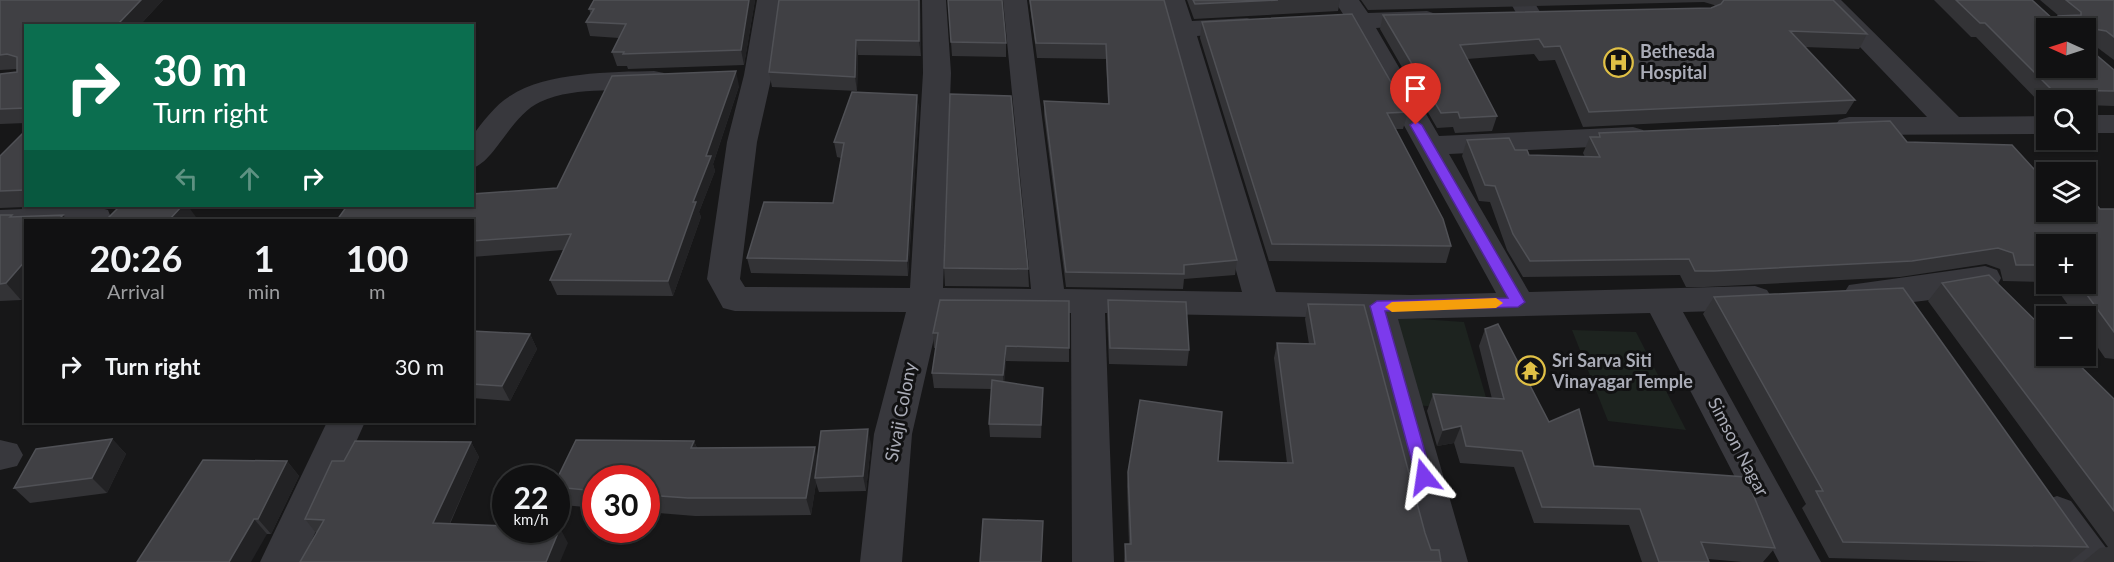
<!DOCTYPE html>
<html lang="en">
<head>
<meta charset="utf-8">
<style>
	:root { --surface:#111112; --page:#1e1f20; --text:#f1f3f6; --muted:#9c9d9f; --line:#303132 }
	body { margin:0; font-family:Lato,sans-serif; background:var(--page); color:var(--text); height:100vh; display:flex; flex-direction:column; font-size:22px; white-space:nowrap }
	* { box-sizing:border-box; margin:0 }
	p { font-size:20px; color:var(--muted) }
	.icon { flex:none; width:33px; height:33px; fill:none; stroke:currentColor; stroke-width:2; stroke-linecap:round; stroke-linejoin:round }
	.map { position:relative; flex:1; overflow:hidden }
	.drawer { position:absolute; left:24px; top:219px; width:450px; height:204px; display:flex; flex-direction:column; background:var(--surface); border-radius:0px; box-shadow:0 2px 4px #0004,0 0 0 2px var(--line) }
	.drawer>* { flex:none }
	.hud { position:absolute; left:24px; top:24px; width:450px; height:183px; border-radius:0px; box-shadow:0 2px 4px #0004,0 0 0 2px var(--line); background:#0b6e4f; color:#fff; overflow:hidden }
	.needle { width:39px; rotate:273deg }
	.tools { position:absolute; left:2036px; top:18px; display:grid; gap:12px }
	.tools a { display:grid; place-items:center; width:60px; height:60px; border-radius:0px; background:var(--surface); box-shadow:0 2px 4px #0004,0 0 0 2px var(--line); font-size:30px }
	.speed { position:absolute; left:492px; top:465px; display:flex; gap:12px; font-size:30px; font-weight:700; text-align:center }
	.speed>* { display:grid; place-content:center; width:78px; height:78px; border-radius:50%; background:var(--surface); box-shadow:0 2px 4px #0004,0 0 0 2px var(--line); line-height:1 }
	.speed small { font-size:15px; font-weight:400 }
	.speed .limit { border:9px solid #d22; background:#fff; color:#111 }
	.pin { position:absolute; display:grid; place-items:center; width:51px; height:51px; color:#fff; margin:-62px -26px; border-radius:50% 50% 50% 0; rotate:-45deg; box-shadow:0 0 6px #0007 }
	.pin .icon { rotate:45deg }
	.me { position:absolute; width:66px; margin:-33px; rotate:345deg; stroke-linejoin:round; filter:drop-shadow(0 0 4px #0008) }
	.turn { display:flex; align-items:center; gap:21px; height:126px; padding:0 30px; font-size:27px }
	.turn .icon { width:78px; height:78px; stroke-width:2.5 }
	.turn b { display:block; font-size:42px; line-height:51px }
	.lanes { display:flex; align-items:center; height:57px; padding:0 30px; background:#0003; justify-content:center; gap:30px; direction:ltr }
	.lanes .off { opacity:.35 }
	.eta { display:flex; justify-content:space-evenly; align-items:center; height:102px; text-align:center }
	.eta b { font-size:36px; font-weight:700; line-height:42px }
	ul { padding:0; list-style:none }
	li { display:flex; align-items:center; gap:18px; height:90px; padding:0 30px }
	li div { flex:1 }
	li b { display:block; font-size:22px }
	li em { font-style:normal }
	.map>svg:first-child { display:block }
	.green { fill:#1d231f }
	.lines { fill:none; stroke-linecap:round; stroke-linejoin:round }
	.minor { fill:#38383d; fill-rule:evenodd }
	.wall { fill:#333336 }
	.shaded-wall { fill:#222224 }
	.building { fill:#404044; stroke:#505156; stroke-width:1.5; fill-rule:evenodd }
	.route { fill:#7c3aed; stroke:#51269a; stroke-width:1.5 }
	.slow { fill:#f59e0b }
	.labels { text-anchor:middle; stroke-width:6; stroke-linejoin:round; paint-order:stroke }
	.poi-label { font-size:18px; font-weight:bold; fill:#aaacb7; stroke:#121213; text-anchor:start }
	.street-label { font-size:18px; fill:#aaacb7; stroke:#121213 }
</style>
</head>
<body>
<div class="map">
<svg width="2114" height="562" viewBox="0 0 2114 562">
	<rect width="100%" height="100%" fill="#171718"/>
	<g class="green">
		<path d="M 1391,317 L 1464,322 L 1490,411 L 1414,405 Z"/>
		<path d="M 1572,330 L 1636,332 L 1686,430 L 1608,421 Z"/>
	</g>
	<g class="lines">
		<g class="minor">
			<path d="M 757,0 L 781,0 L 772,75 L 757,142 L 740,279 L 745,287 L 910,288 L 923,73 L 922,0 L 946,0 L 951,73 L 943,288 L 1031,289 L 1003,0 L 1027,0 L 1064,289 L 1242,292 L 1161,0 L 1185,0 L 1192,21 L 1247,18 L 1256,21 L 1260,26 L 1256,31 L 1197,36 L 1276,292 L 1411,295 L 1496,293 L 1351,29 L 1301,28 L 1297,23 L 1301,18 L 1343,14 L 1336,3 L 1339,0 L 1359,0 L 1368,13 L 1427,11 L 1436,14 L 1440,19 L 1436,24 L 1376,28 L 1439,136 L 1633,127 L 1643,130 L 1647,136 L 1643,142 L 1633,145 L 1449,154 L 1529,292 L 1755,286 L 1767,290 L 1772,298 L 1767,306 L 1755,310 L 1683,312 L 1821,562 L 1779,562 L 1650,313 L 1398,319 L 1468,562 L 1426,562 L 1363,318 L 1105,313 L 1114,562 L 1072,562 L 1071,313 L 940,312 L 912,434 L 902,562 L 860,562 L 874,434 L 906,312 L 735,311 L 723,308 L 707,279 L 727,142 L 744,75 Z"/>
			<path d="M 1509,0 L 1533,0 L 1543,17 L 1539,22 L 1530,25 L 1521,22 Z"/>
			<path d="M 1815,0 L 1841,0 L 1959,117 L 2046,116 L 2046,134 L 1849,135 L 1839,132 L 1835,126 L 1839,120 L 1849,117 L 1927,117 Z"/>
			<path d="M 654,71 L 664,73 L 668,79 L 664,85 C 624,95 579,84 540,102 C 511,115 494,163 472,168 L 472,136 C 483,122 495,105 510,96 C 546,72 612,72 654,71 Z"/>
			<rect x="2085" y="115" width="29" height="18"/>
			<path d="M 94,206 L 108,210 L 112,220 L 26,220 L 26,229 L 0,230 L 0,210 Z"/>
			<path d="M 1985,266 L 1997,270 L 2001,278 L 1997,286 C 1963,296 1881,311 1849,301 L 1844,293 L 1849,285 Z"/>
			<path d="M 327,422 L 365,422 L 302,562 L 260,562 Z"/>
			<path d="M 0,440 L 17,444 L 23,455 L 17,466 L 0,470 Z"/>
			<path d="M 2057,496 L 2071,501 L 2107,549 L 2113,562 L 2069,562 L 2037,513 L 2043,501 Z"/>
		</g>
	</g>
	<g class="wall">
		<path d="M 0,0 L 163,0 L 139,26 L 26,26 L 26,123 L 0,124 L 0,74 L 17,72 L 17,69 L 0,70 Z"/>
		<path d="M 755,0 L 744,65 L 628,69 L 627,66 L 617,66 L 612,52 L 619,38 L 590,36 L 586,22 L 591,15 L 589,9 Z"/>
		<path d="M 920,0 L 921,56 L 858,55 L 857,91 L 772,87 L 769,72 Z"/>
		<path d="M 948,0 L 1006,43 L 1006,57 L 952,56 Z"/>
		<path d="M 1029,0 L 1164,0 L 1237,260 L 1235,275 L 1184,279 L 1183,289 L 1066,287 L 1044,115 L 1044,101 L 1108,103 L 1106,59 L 1037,58 Z"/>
		<path d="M 1187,0 L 1340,0 L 1338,11 L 1194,19 Z"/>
		<path d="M 1361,0 L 1833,0 L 1867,34 L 1859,49 L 1804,47 L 1855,100 L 1846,114 L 1583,127 L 1555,60 L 1539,61 L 1534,54 L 1467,59 L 1497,116 L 1492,131 L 1455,133 L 1453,127 L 1437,128 L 1380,29 L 1383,15 L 1711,8 L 1715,6 L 1714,5 L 1704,2 L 1368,10 Z"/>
		<path d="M 1934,0 L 2032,0 L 2055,20 L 2059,16 L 2040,0 L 2114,0 L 2114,60 L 2094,45 L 2094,53 L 2114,70 L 2114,106 L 2085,105 L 2085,100 L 2046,100 L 2046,105 L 2042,105 L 1976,37 L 1971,37 Z"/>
		<path d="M 1202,22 L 1408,112 L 1403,129 L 1396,129 L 1451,246 L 1446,263 L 1269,261 L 1200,38 Z"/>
		<path d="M 739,86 L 713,164 L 715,171 L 699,212 L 701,217 L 673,296 L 557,295 L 550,280 L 563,250 L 472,257 L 472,220 L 347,206 L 429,206 L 428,207 L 447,207 L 557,188 Z"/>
		<path d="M 917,95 L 919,110 L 908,276 L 751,273 L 747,258 L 833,203 L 841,158 L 837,157 L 834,142 Z"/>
		<path d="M 26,130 L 26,206 L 49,206 L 0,208 L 0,156 Z"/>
		<path d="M 1599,133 L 1907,142 L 2034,169 L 2100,209 L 2114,209 L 2114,359 L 2105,358 L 2085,329 L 2085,316 L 2076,316 L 2053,284 L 2085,284 L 2046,244 L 2046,282 L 2003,281 L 2000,269 L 1986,264 L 1900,277 L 1705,287 L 1686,287 L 1680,275 L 1523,277 L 1507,250 L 1490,202 L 1479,201 L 1462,156 L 1467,140 L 1515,150 L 1529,155 L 1585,157 L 1583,153 L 1590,137 L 1597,137 Z"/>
		<path d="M 0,215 L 14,217 L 26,220 L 26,294 L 21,300 L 0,301 Z"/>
		<path d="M 944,268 L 1028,269 L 1029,287 L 945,286 Z"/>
		<path d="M 1942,283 L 2114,399 L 2114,562 L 2083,562 L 2100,548 L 2108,547 L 1928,301 Z"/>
		<path d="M 1714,297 L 2088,547 L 2070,562 L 1991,562 L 1829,558 L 1802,508 L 1806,504 L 1703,314 Z"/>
		<path d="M 1108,300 L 1189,350 L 1187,366 L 1109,364 L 1107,315 Z"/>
		<path d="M 1069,301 L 1069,362 L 1006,361 L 1004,382 L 1043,388 L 1041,438 L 990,437 L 989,424 L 992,389 L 934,388 L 932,373 L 936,348 L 934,348 L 933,333 Z"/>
		<path d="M 1308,304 L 1425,533 L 1431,550 L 1441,562 L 1124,562 L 1125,544 L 1129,544 L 1127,486 L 1128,472 L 1218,461 L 1287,463 L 1274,358 L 1277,343 L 1309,344 L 1305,319 Z"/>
		<path d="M 1485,329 L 1549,422 L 1594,466 L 1775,548 L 1763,562 L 1742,562 L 1708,559 L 1709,562 L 1642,562 L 1629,525 L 1534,523 L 1514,467 L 1460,463 L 1454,443 L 1437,446 L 1427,411 L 1433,394 L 1492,399 L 1479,346 Z"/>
		<path d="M 472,331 L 530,334 L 537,349 L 510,401 L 472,398 Z"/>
		<path d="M 112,439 L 126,454 L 107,493 L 30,503 L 14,488 Z"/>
		<path d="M 694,441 L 697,448 L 817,458 L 871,444 L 866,491 L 819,492 L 816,483 L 811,515 L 695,516 L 646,512 L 646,478 L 596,478 L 596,508 L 563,505 L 556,493 L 556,481 Z"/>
		<path d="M 471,442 L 479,457 L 450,524 L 568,543 L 316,533 L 305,519 L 344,461 Z"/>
		<path d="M 287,461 L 299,476 L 271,534 L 267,534 L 137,562 Z"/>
	</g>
	<g class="shaded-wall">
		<path d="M 141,0 L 163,0 L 139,26 L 120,26 L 119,23 Z"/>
		<path d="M 749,0 L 755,0 L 744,65 L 741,50 Z"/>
		<path d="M 919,0 L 920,0 L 921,56 L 919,41 Z"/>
		<path d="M 856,40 L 858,55 L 857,91 L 855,77 Z"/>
		<path d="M 736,71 L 739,86 L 713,164 L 715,171 L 699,212 L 701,217 L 673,296 L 668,281 L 706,156 Z"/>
		<path d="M 917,95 L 919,110 L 908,276 L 907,261 Z"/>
		<path d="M 182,206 L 188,206 L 196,217 L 193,220 L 169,220 Z"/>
		<path d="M 417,206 L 429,206 L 424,213 L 417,207 Z"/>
		<path d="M 63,215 L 67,220 L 58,220 Z"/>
		<path d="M 26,260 L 26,294 L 21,300 L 6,283 Z"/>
		<path d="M 530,334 L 537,349 L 510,401 L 502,386 Z"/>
		<path d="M 1006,346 L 1006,361 L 1004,390 L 1003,375 Z"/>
		<path d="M 1043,388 L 1043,401 L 1041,438 L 1041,425 Z"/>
		<path d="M 1461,426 L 1454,443 L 1437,446 L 1443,430 Z"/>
		<path d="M 868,429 L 871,444 L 866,491 L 863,476 Z"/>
		<path d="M 112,439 L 126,454 L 107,493 L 92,478 Z"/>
		<path d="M 694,441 L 701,458 L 691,448 Z"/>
		<path d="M 471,442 L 479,457 L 443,538 L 433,523 Z"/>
		<path d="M 815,447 L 819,465 L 815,478 L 816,483 L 811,515 L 806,498 Z"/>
		<path d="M 287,461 L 299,476 L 271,534 L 258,519 Z"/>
		<path d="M 254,519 L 267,534 L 251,562 L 229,562 Z"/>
		<path d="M 560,528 L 568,543 L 560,562 L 546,562 Z"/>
	</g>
	<g class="building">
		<path d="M 0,0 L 141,0 L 119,23 L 125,23 L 123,26 L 26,26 L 26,108 L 0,109 L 0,74 L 17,72 L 17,57 L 7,54 L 0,55 Z"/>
		<path d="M 594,0 L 749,0 L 741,50 L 623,54 L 624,52 L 612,52 L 626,24 L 586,22 L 594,9 L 589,9 Z"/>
		<path d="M 779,0 L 919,0 L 919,41 L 856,40 L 855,77 L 769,72 Z"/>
		<path d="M 948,0 L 1002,0 L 1006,43 L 951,42 Z"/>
		<path d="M 1030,0 L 1164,0 L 1237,260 L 1184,265 L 1184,274 L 1066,272 L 1044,101 L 1109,104 L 1106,44 L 1036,43 Z"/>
		<path d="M 1193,0 L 1278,0 L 1195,4 Z"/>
		<path d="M 1724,0 L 1833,0 L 1867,34 L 1790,31 L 1855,100 L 1589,112 L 1560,46 L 1544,47 L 1539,39 L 1460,45 L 1497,116 L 1460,118 L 1458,112 L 1441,113 L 1383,15 L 1711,8 L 1721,4 Z"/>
		<path d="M 1956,0 L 2032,0 L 2055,21 L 2058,20 L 2058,16 L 2081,15 L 2081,12 L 2066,0 L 2114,0 L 2114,37 L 2106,31 L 2094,29 L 2094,53 L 2114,70 L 2114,91 L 2052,90 L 1985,23 L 1980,23 ZM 2046,28 L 2085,28 L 2085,68 L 2046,68 Z"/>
		<path d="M 1352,14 L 1408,112 L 1387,113 L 1443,219 L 1451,246 L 1272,244 L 1202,22 Z"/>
		<path d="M 736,71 L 706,156 L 711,156 L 693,202 L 696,202 L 668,281 L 550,280 L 571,234 L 472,241 L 472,220 L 337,220 L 347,206 L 417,206 L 417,207 L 447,207 L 448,206 L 472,206 L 472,194 L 557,188 L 612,76 Z"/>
		<path d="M 852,92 L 917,95 L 907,261 L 747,258 L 764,202 L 833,203 L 844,143 L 834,142 Z"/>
		<path d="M 950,94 L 1011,96 L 1028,269 L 944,268 Z"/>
		<path d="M 1890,121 L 1907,142 L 2012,145 L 2034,169 L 2064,170 L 2067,172 L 2046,172 L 2046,212 L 2085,212 L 2085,192 L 2100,209 L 2114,209 L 2114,332 L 2079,284 L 2085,284 L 2085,244 L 2046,244 L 2046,265 L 2016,265 L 2013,253 L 1998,248 L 1912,261 L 1714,271 L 1695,271 L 1689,259 L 1530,261 L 1513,234 L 1495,186 L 1485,185 L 1467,140 L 1509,138 L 1515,150 L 1527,150 L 1529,155 L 1600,157 L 1590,137 L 1600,137 L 1599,133 Z"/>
		<path d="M 26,130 L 26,190 L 0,191 L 0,156 Z"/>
		<path d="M 120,206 L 182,206 L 169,220 L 106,220 Z"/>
		<path d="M 0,215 L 12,215 L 10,217 L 63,215 L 58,220 L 26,220 L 26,260 L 6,283 L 0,284 Z"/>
		<path d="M 1989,275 L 2046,331 L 2046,356 L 2070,356 L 2114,399 L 2114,511 L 1942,283 Z"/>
		<path d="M 1903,288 L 2088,547 L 1843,542 L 1816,491 L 1823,491 L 1714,297 Z"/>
		<path d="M 940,300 L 1069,301 L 1069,348 L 1006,346 L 1003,375 L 932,373 L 938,333 L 933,333 Z"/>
		<path d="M 1108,300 L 1186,302 L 1189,350 L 1110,348 Z"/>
		<path d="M 1308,304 L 1364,305 L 1425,533 L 1431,550 L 1439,550 L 1441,562 L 1126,562 L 1125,544 L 1131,544 L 1128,472 L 1140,400 L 1222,412 L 1218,461 L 1293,463 L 1277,343 L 1315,344 Z"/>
		<path d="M 1498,324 L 1549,422 L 1579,409 L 1594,466 L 1746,477 L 1775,548 L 1701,542 L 1709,562 L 1659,562 L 1640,509 L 1542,507 L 1522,451 L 1466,446 L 1461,426 L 1443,430 L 1433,394 L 1504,399 L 1485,329 Z"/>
		<path d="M 472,331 L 530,334 L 502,386 L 472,384 Z"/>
		<path d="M 992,380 L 1043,388 L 1041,425 L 989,424 Z"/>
		<path d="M 868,429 L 863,476 L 815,478 L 821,431 Z"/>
		<path d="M 112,439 L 92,478 L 14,488 L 36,449 Z"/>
		<path d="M 576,440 L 694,441 L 691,448 L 815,447 L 806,498 L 688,498 L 646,495 L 646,478 L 596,478 L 596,491 L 556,487 L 556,481 Z"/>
		<path d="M 355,441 L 471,442 L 433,523 L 506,526 L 506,530 L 556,530 L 556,528 L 560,528 L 546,562 L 300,562 L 324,520 L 305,519 L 332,461 L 344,461 Z"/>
		<path d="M 203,460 L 287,461 L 258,519 L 254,519 L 229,562 L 137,562 Z"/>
		<path d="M 983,519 L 1043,521 L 1041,562 L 980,562 Z"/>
	</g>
	<path class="route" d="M 1416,121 L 1422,125 L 1525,302 L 1518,307 L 1385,311 L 1432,477 L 1429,482 L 1418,482 L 1416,477 L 1370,306 L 1377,301 L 1508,298 L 1410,125 Z"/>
	<path class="slow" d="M 1496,298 L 1503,303 L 1496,308 L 1392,312 L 1385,307 L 1392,302 Z"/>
	<defs>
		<symbol id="hospital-ring" viewBox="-11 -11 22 22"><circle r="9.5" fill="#121213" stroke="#e0c046" stroke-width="1.5"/><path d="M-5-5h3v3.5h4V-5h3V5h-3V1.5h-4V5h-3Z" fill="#e0c046"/></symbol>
		<symbol id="temple-ring" viewBox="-11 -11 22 22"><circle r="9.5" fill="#121213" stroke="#e0c046" stroke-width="1.5"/><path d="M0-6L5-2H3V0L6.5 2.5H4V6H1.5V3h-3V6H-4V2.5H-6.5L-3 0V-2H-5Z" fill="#e0c046"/></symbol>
	</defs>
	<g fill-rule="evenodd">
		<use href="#hospital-ring" x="1602" y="46" width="33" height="33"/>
		<use href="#temple-ring" x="1514" y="354" width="33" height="33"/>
	</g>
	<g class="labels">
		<g class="poi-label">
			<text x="1640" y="58">Bethesda<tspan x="1640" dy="21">Hospital</tspan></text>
			<text x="1552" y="367">Sri Sarva Siti<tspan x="1552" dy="21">Vinayagar Temple</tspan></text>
		</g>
		<g class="street-label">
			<text transform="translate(901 412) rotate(-79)" y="6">Sivaji Colony</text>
			<text transform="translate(1738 447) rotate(62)" y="6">Simson Nagar</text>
		</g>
	</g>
</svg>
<div class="tools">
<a><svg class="needle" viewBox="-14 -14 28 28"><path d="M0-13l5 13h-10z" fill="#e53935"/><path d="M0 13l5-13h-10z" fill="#9c9d9f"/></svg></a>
<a><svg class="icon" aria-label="search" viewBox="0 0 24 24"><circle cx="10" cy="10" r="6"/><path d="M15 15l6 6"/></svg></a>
<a><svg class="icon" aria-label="layers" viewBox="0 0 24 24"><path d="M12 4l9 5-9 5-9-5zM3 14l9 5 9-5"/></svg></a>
<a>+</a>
<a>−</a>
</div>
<div class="speed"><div>22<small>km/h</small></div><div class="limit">30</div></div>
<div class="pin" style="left:1416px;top:125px;background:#d93025"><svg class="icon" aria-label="arrive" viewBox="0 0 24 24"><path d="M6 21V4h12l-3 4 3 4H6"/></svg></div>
<svg class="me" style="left:1424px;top:477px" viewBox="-20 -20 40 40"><path d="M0-17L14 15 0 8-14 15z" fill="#7c3aed" stroke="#fff" stroke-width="4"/></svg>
<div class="hud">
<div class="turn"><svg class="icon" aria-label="right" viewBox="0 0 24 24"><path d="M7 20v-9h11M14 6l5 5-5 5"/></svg><div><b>30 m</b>Turn right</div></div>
<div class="lanes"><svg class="icon off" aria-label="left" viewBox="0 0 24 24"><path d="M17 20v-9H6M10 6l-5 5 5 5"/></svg><svg class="icon off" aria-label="ahead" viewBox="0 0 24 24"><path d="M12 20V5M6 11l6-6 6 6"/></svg><svg class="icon" aria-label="right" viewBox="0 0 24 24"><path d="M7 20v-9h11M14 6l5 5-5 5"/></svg></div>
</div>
<section class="drawer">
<div class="eta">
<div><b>20:26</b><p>Arrival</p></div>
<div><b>1</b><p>min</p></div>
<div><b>100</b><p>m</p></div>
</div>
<ul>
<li><svg class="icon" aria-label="right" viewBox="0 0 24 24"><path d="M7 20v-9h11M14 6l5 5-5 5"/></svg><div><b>Turn right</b></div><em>30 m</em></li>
</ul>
</section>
</div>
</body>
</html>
